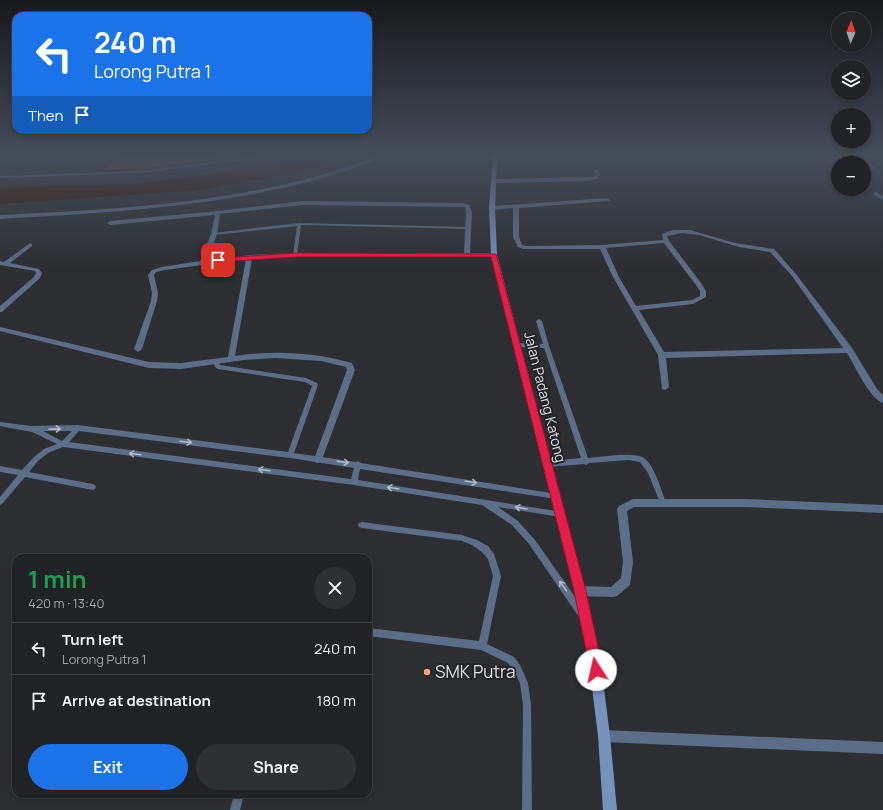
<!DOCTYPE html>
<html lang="en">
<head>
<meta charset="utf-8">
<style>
	:root { --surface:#212225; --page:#2d2f32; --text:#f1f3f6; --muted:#a2a4a7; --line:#3e3f42; --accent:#1a73e8 }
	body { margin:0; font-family:Manrope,sans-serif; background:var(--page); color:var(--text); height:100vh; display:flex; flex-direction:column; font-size:15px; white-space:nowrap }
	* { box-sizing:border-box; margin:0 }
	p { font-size:13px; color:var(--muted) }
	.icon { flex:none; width:22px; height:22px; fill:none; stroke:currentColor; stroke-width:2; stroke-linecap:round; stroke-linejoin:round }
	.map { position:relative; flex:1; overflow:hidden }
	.drawer { position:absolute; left:12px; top:554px; width:360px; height:244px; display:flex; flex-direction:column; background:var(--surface); border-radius:12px; box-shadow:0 2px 6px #0003,0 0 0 1px var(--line) }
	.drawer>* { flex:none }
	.banner { position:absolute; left:12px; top:12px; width:360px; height:122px; border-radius:12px; box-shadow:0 2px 6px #0003,0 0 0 1px var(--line); background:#1a73e8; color:#fff; overflow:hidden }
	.needle { width:26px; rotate:2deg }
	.tools { position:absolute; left:831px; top:12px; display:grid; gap:8px }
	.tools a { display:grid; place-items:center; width:40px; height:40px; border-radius:50%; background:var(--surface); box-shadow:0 2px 6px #0003,0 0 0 1px var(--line); font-size:20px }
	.pin { position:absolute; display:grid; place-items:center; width:34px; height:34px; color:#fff; margin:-17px; border-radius:8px; box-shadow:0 2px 6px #0006 }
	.me { position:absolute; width:44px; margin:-22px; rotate:350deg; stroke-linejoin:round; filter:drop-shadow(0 0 3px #0008) }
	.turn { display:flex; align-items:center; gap:14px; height:84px; padding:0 16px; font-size:18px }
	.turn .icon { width:52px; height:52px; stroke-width:2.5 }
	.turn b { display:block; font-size:28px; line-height:34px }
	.then { display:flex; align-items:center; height:38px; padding:0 16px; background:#0003; gap:8px; font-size:15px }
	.round { display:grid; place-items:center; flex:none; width:42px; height:42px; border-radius:21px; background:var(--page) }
	.summary { display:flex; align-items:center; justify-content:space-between; height:68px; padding:0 16px }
	h1 { font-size:24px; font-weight:700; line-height:30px; color:#1e9e55 }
	.button { display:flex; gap:8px; margin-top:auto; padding:8px 16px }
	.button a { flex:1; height:46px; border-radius:24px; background:var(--accent); color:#fff; font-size:16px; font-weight:700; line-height:46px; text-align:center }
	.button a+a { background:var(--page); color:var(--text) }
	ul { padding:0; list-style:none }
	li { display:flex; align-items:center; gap:12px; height:52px; padding:0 16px; border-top:1px solid var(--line) }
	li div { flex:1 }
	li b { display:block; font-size:15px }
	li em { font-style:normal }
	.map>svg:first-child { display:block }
	.green { fill:#75492f }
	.water { fill:#341401 }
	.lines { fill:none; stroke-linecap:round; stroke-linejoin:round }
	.lane { fill:#5b6e87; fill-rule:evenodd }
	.street { fill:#5b6e87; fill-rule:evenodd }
	.secondary { fill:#7492ba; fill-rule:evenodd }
	.oneway { stroke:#b1b9c3 }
	.route { fill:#e11d48; stroke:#92132f }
	.poi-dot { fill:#efa377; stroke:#232427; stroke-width:1.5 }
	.labels { text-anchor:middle; stroke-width:4; stroke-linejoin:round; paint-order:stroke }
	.street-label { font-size:14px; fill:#e0e1e3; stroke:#232427 }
	.near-poi-label { font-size:17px; fill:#e0e1e3; stroke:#232427; text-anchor:start }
</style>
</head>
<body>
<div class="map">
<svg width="883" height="810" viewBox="0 0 883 810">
	<rect width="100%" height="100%" fill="#2c2e31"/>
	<path class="green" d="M 117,156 L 242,156 L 157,167 L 104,170 Z"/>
	<path class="water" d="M 314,156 L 345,156 L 311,170 L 200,190 L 0,204 L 0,187 L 127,185 L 248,169 L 291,163 Z"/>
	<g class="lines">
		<g class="lane">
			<path d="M 299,223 L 468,227 L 470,228 L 468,229 L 301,225 L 297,255 L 295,256 L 293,255 L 297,226 L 214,235 L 212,234 L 214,233 Z"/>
			<path d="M 539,319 L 542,321 L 549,346 L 588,458 C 600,457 634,451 644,458 C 654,465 662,491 666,503 L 665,505 L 663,506 L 661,505 L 648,473 L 640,462 L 628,460 L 589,463 L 586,465 L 584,464 L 548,467 L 546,466 L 545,464 L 546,462 L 548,461 L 581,458 L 544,348 L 518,347 L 515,345 L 518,343 L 543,344 L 536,321 Z"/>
			<path d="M 216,361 L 218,362 L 220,365 L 306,378 L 317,383 L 318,385 L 294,453 L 356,462 L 358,461 L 361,463 L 558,494 L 559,496 L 558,498 L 556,499 L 360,469 L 358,480 L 563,512 L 564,514 L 563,516 L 560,517 L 498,507 L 518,521 L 535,540 L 585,611 L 586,614 L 585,617 L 582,618 L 579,617 L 529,544 L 512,525 L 482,505 L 354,485 L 63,447 L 48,453 L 38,461 L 29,472 L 93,484 L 95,485 L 96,487 L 95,489 L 93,490 L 25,477 L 2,504 L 0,505 L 0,497 L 18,475 L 0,472 L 0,466 L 22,470 L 34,457 L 44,449 L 57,444 L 32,432 L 0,426 L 0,422 L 31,426 L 78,425 L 288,452 L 312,386 L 305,382 L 218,369 L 216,368 L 213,363 ZM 43,431 L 72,431 L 62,441 ZM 79,431 L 290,458 L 354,468 L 351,479 L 69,442 Z"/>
			<path d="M 362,522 L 462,535 L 477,540 L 488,546 L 494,554 L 501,576 L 487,644 L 514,657 L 520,665 L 528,683 L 531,705 L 532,810 L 522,810 L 523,705 L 520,683 L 514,671 L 508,663 L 481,650 L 368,636 L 368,628 L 479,641 L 493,576 L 488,559 L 482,552 L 472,545 L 462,541 L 362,528 L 359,527 L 358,525 L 359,523 Z"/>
			<path d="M 234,794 L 244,794 L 240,810 L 230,810 Z"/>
		</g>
		<g class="street">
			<path d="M 261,156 L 270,156 L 268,157 L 142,173 L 0,178 L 0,176 L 142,171 Z"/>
			<path d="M 377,156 L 382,156 C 369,165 341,172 326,177 C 223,207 106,213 0,219 L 0,215 C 124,209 261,202 377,156 Z"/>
			<path d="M 858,156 L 862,156 L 874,167 L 874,169 L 870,169 Z"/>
			<path d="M 593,169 L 597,169 L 600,174 L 598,179 L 588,181 L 495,183 L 492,181 L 495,179 L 588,177 L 594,177 L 595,174 L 593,170 Z"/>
			<path d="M 876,192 L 883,196 L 883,200 L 874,195 L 874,193 Z"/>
			<path d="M 607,198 L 610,200 L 609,201 L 519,208 L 519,237 L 522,245 L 526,246 L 602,245 L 663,240 L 662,234 L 673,230 L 690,230 L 735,243 L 774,249 L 796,274 L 852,348 L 877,389 L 883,395 L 883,403 C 869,398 855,366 847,353 L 666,358 L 669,387 L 665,390 L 662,389 L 658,355 L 613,277 L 600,249 L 523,249 L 518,247 L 513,237 L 513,208 L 492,210 L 489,208 L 492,206 ZM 682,233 L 699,235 L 739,247 L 770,252 L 792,276 L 843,348 L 664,352 L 639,310 L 693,304 L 706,297 L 706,291 L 701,283 L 669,241 L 667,236 ZM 664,243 L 696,285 L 700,291 L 700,296 L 692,300 L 636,306 L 619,277 L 606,248 Z"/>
			<path d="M 303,201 L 463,203 L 469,205 L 472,212 L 470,253 L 494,253 L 497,255 L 494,257 L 295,257 L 252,259 L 235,356 C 274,350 314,352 352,363 L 355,370 L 321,462 L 318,463 L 315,462 L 314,459 L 347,370 L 346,367 L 321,361 L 275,358 L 244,360 L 181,369 L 149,368 L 0,331 L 0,327 L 149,362 L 181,363 L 228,357 L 246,259 L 165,270 L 156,272 L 154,275 L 158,293 L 157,301 L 142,349 L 138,352 L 134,349 L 151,301 L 152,293 L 148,275 L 152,270 L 162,267 L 200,261 L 211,234 L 215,215 L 110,225 L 107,223 L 110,221 L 218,211 ZM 303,205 L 465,207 L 466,212 L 464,253 L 295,253 L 249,255 L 207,261 L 217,234 L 220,214 Z"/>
			<path d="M 30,243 L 32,244 L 32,246 L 10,263 L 39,269 L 42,273 L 40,278 L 2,312 L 0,312 L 0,306 L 34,277 L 36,273 L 35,271 L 0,265 L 0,261 L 4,262 Z"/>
			<path d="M 633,499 L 746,499 L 883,505 L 883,513 L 746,507 L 634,507 L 627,511 L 633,562 L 630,585 L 617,596 L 613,597 L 580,596 L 576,595 L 575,591 L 576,587 L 580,586 L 611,587 L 621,578 L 623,562 L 617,509 L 619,506 Z"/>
			<path d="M 604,730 L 883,742 L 883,754 L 604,742 L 600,740 L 598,736 L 600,732 Z"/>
		</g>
		<path class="secondary" d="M 493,156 L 497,156 L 495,208 L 497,255 L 585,591 L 600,656 L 610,736 L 617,810 L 603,810 L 598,736 L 588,656 L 575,591 L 491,255 L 489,208 Z"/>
	</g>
	<defs><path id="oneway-shaft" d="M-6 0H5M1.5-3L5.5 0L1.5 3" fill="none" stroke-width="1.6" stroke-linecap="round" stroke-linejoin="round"/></defs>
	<g class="oneway">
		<use href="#oneway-shaft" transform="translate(55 429) rotate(-2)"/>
		<use href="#oneway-shaft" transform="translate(186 442) rotate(7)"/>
		<use href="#oneway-shaft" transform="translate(135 454) rotate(-173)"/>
		<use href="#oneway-shaft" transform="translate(343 462) rotate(8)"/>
		<use href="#oneway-shaft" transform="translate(264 470) rotate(-173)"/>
		<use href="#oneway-shaft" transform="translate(471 482) rotate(9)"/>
		<use href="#oneway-shaft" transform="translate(393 488) rotate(-171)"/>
		<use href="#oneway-shaft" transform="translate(521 508) rotate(-171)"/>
		<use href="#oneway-shaft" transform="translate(563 586) rotate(-125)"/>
	</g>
	<linearGradient id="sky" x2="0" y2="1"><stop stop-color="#18191b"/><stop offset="0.58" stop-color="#454c5a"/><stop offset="1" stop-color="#454c5a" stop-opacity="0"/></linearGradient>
	<rect width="883" height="269" fill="url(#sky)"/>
	<path class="route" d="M 296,253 L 496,254 L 586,591 L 603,670 L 601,675 L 596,677 L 592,675 L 590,670 L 574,591 L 491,257 L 296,257 L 218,262 L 215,260 L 218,258 Z"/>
	<circle class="poi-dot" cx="427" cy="672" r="4"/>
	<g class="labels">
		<g class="street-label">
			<text transform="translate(545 397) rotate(76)" y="5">Jalan Padang Katong</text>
		</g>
		<g class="near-poi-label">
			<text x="435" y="678">SMK Putra</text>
		</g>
	</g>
</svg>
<div class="tools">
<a><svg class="needle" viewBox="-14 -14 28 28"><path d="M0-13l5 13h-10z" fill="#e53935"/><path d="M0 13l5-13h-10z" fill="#a2a4a7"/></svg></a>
<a><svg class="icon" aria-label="layers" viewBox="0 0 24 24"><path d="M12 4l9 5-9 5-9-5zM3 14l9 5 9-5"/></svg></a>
<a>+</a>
<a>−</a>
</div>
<div class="pin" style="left:218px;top:260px;background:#d93025"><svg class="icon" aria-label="arrive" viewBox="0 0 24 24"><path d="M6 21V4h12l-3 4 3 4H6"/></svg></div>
<svg class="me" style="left:596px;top:670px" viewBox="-20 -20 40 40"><circle r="19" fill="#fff"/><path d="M0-13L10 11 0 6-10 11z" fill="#e11d48"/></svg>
<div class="banner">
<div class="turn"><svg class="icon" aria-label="left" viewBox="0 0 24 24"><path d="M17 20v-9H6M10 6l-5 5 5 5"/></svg><div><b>240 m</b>Lorong Putra 1</div></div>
<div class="then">Then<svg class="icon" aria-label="arrive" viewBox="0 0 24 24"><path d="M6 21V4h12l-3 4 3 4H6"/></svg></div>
</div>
<section class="drawer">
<div class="summary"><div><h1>1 min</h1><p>420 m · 13:40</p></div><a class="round"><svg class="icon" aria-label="close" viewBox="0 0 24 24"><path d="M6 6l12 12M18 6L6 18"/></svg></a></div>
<ul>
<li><svg class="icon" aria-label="left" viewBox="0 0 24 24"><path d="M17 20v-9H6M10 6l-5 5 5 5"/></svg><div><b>Turn left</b><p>Lorong Putra 1</p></div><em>240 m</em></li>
<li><svg class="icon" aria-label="arrive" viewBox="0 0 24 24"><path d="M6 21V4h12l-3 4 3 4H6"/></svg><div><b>Arrive at destination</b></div><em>180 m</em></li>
</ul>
<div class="button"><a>Exit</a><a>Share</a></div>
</section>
</div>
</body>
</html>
